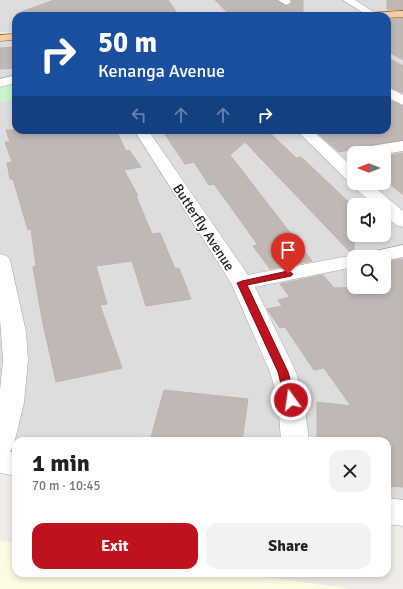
<!DOCTYPE html>
<html lang="en">
<head>
<meta charset="utf-8">
<style>
	:root { --surface:#fff; --page:#f2f2f2; --text:#202124; --muted:#757577; --accent:#be121e }
	body { margin:0; font-family:Signika,sans-serif; background:var(--page); color:var(--text); height:100vh; display:flex; flex-direction:column; font-size:15px; white-space:nowrap }
	* { box-sizing:border-box; margin:0 }
	p { font-size:13px; color:var(--muted) }
	.icon { flex:none; width:22px; height:22px; fill:none; stroke:currentColor; stroke-width:2; stroke-linecap:round; stroke-linejoin:round }
	.map { position:relative; flex:1; overflow:hidden }
	.side { position:absolute; left:12px; top:437px; width:379px; height:140px; display:flex; flex-direction:column; background:var(--surface); border-radius:12px; box-shadow:0 2px 6px #0003 }
	.side>* { flex:none }
	.hud { position:absolute; left:12px; top:12px; width:379px; height:122px; border-radius:12px; box-shadow:0 2px 6px #0003; background:#1a4fa0; color:#fff; overflow:hidden }
	.needle { width:26px; rotate:270deg }
	.buttons { position:absolute; left:347px; top:146px; display:grid; gap:8px }
	.buttons a { display:grid; place-items:center; width:44px; height:44px; border-radius:8px; background:var(--surface); box-shadow:0 2px 6px #0003; font-size:20px }
	.pin { position:absolute; display:grid; place-items:center; width:34px; height:34px; color:#fff; margin:-41px -17px; border-radius:50% 50% 50% 0; rotate:-45deg; box-shadow:0 0 4px #0007 }
	.pin .icon { rotate:45deg }
	.me { position:absolute; width:44px; margin:-22px; rotate:346deg; stroke-linejoin:round; filter:drop-shadow(0 0 3px #0008) }
	.turn { display:flex; align-items:center; gap:14px; height:84px; padding:0 20px; font-size:18px }
	.turn .icon { width:52px; height:52px; stroke-width:2.5 }
	.turn b { display:block; font-size:28px; line-height:34px }
	.lanes { display:flex; align-items:center; height:38px; padding:0 20px; background:#0003; justify-content:center; gap:20px; direction:ltr }
	.lanes .off { opacity:.35 }
	.round { display:grid; place-items:center; flex:none; width:42px; height:42px; border-radius:12px; background:var(--page) }
	.summary { display:flex; align-items:center; justify-content:space-between; height:68px; padding:0 20px }
	h1 { font-size:24px; font-weight:700; line-height:30px }
	.cta { display:flex; gap:8px; margin-top:auto; padding:8px 20px }
	.cta a { flex:1; height:46px; border-radius:12px; background:var(--accent); color:#fff; font-size:16px; font-weight:700; line-height:46px; text-align:center }
	.cta a+a { background:var(--page); color:var(--text) }
	.map>svg:first-child { display:block }
	.residential { fill:#dedddd; fill-rule:evenodd }
	.education { fill:#fcfbe4 }
	.park { fill:#c9f5c9 }
	.building { fill:#c0b8b4; stroke:#c0b3ab }
	.lines { fill:none; stroke-linecap:round; stroke-linejoin:round }
	.street-casing { stroke:#a4a4a4; stroke-width:1 }
	.primary-casing { stroke:#8f5b0d; stroke-width:1 }
	.street { fill:#fff; fill-rule:evenodd }
	.primary { fill:#f4cea8; fill-rule:evenodd }
	.route { fill:#be121e; stroke:#7c0c14 }
	.labels { text-anchor:middle; stroke-width:3; stroke-linejoin:round; paint-order:stroke }
	.street-label { font-size:14px; fill:#202020; stroke:#fff }
</style>
</head>
<body>
<div class="map">
<svg width="403" height="589" viewBox="0 0 403 589">
	<rect width="100%" height="100%" fill="#f0ece7"/>
	<g class="residential">
		<path d="M 0,0 L 403,0 L 403,9 L 305,16 L 16,16 L 16,31 L 0,32 Z"/>
		<path d="M 387,16 L 403,16 L 403,503 L 387,501 L 387,441 L 16,441 L 16,458 L 0,456 L 0,41 L 16,39 L 16,130 L 387,130 ZM 354,153 L 384,153 L 384,183 L 354,183 ZM 354,205 L 384,205 L 384,235 L 354,235 ZM 354,257 L 384,257 L 384,287 L 354,287 Z"/>
	</g>
	<path class="education" d="M 0,541 L 16,543 L 16,573 L 235,573 L 352,589 L 0,589 Z"/>
	<path class="park" d="M 16,82 L 16,100 L 0,102 L 0,87 Z"/>
	<g class="building">
		<path d="M 54,0 L 168,0 L 179,16 L 17,16 L 16,14 Z"/>
		<path d="M 215,0 L 277,0 L 287,6 L 292,3 L 291,0 L 303,0 L 303,13 L 231,16 Z"/>
		<rect x="387" y="0" width="16" height="10"/>
		<path d="M 403,18 L 403,60 L 387,51 L 387,19 Z"/>
		<path d="M 16,47 L 16,68 L 0,69 L 0,48 Z"/>
		<path d="M 387,57 L 403,66 L 403,93 L 387,86 Z"/>
		<path d="M 387,99 L 403,106 L 403,140 L 358,147 L 350,150 L 339,152 L 314,130 L 387,130 Z"/>
		<path d="M 6,130 L 116,130 L 126,151 L 129,150 L 141,167 L 124,170 L 138,196 L 136,196 L 152,234 L 160,233 L 175,269 L 179,268 L 191,299 L 146,306 L 132,261 L 96,266 L 107,304 L 100,305 L 122,368 L 56,382 L 42,319 L 33,267 L 36,266 L 31,229 L 28,230 L 13,179 L 10,179 L 7,163 L 12,162 L 5,142 L 10,142 Z"/>
		<path d="M 162,130 L 267,130 L 296,158 L 301,157 L 354,207 L 354,254 L 352,254 L 245,142 L 230,155 L 312,261 L 270,269 L 253,246 L 258,245 L 214,184 L 209,185 L 194,162 L 185,164 Z"/>
		<path d="M 403,153 L 403,195 L 384,179 L 384,156 Z"/>
		<path d="M 403,259 L 403,487 L 387,486 L 387,441 L 317,441 L 317,402 L 351,406 L 324,368 L 314,370 L 285,327 L 280,328 L 267,309 L 282,306 L 278,300 L 290,297 L 280,284 L 323,275 L 334,288 L 384,287 L 384,262 Z"/>
		<path d="M 164,390 L 248,399 L 242,441 L 150,441 Z"/>
	</g>
	<g class="lines">
		<defs>
			<g id="street">
				<path d="M 278,0 L 289,0 L 291,2 L 286,5 Z"/>
				<path d="M 343,0 L 355,0 L 380,16 L 368,16 Z"/>
				<path d="M 16,75 L 16,83 L 0,87 L 0,79 Z"/>
				<path d="M 387,87 L 403,95 L 403,105 L 387,97 Z"/>
				<path d="M 134,130 L 148,130 L 248,275 L 354,255 L 362,257 L 354,257 L 354,267 L 255,287 L 296,372 L 304,400 L 309,441 L 281,441 L 278,400 L 270,372 L 231,283 Z"/>
				<path d="M 296,130 L 312,130 L 354,168 L 354,183 L 370,183 L 403,211 L 403,227 L 396,225 L 384,214 L 384,205 L 374,205 L 354,187 L 351,183 L 352,182 L 348,181 Z"/>
				<path d="M 403,141 L 403,151 L 384,154 L 354,153 L 354,157 L 350,153 L 352,150 L 358,148 Z"/>
				<path d="M 403,245 L 403,257 L 384,261 L 384,257 L 363,257 L 366,253 Z"/>
				<path d="M 0,254 L 7,256 L 10,260 L 26,332 L 28,360 L 24,403 L 14,444 L 10,452 L 16,452 L 16,476 L 0,473 L 0,390 L 3,360 L 0,319 Z"/>
				<path d="M 387,498 L 403,500 L 403,526 L 387,524 Z"/>
			</g>
			<g id="primary">
				<path d="M 403,11 L 403,17 L 387,18 L 387,16 L 361,16 L 366,13 Z"/>
				<path d="M 16,34 L 16,40 L 0,41 L 0,35 Z"/>
			</g>
		</defs>
		<use href="#street" class="street-casing"/>
		<use href="#primary" class="primary-casing"/>
		<use href="#street" class="street"/>
		<use href="#primary" class="primary"/>
	</g>
	<path class="route" d="M 288,271 L 293,274 L 291,276 L 247,285 L 288,372 L 296,400 L 294,403 L 287,403 L 285,400 L 278,372 L 237,283 L 242,281 Z"/>
	<g class="labels">
		<g class="street-label">
			<text transform="translate(204 227) rotate(57)" y="5">Butterfly Avenue</text>
		</g>
	</g>
</svg>
<div class="buttons">
<a><svg class="needle" viewBox="-14 -14 28 28"><path d="M0-13l5 13h-10z" fill="#e53935"/><path d="M0 13l5-13h-10z" fill="#757577"/></svg></a>
<a><svg class="icon" aria-label="sound" viewBox="0 0 24 24"><path d="M4 9h4l5-4v14l-5-4H4zM17 9q2 3 0 6"/></svg></a>
<a><svg class="icon" aria-label="search" viewBox="0 0 24 24"><circle cx="10" cy="10" r="6"/><path d="M15 15l6 6"/></svg></a>
</div>
<div class="pin" style="left:288px;top:274px;background:#d93025"><svg class="icon" aria-label="arrive" viewBox="0 0 24 24"><path d="M6 21V4h12l-3 4 3 4H6"/></svg></div>
<svg class="me" style="left:291px;top:400px" viewBox="-20 -20 40 40"><circle r="17" fill="#be121e" stroke="#fff" stroke-width="3"/><path d="M0-11L8 9 0 5-8 9z" fill="#fff"/></svg>
<div class="hud">
<div class="turn"><svg class="icon" aria-label="right" viewBox="0 0 24 24"><path d="M7 20v-9h11M14 6l5 5-5 5"/></svg><div><b>50 m</b>Kenanga Avenue</div></div>
<div class="lanes"><svg class="icon off" aria-label="left" viewBox="0 0 24 24"><path d="M17 20v-9H6M10 6l-5 5 5 5"/></svg><svg class="icon off" aria-label="ahead" viewBox="0 0 24 24"><path d="M12 20V5M6 11l6-6 6 6"/></svg><svg class="icon off" aria-label="ahead" viewBox="0 0 24 24"><path d="M12 20V5M6 11l6-6 6 6"/></svg><svg class="icon" aria-label="right" viewBox="0 0 24 24"><path d="M7 20v-9h11M14 6l5 5-5 5"/></svg></div>
</div>
<section class="side">
<div class="summary"><div><h1>1 min</h1><p>70 m · 10:45</p></div><a class="round"><svg class="icon" aria-label="close" viewBox="0 0 24 24"><path d="M6 6l12 12M18 6L6 18"/></svg></a></div>
<div class="cta"><a>Exit</a><a>Share</a></div>
</section>
</div>
</body>
</html>
